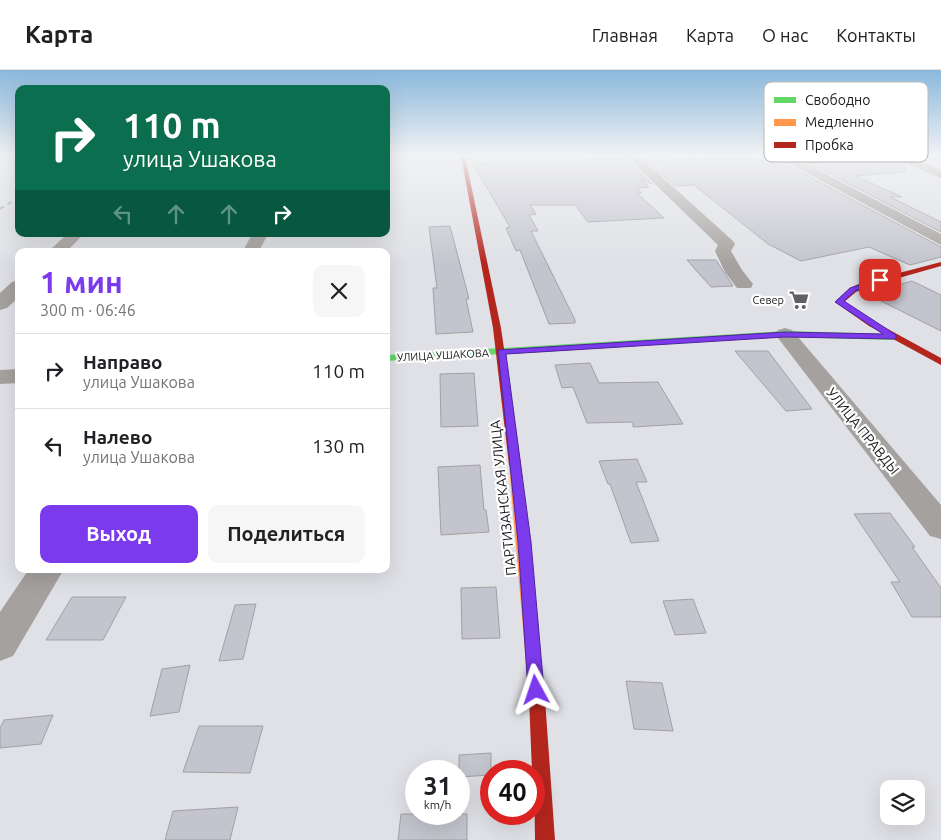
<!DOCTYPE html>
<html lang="ru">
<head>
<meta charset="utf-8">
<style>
	:root { --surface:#fff; --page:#f6f6f6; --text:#202124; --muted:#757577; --line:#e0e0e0; --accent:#7c3aed }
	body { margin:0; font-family:Ubuntu,sans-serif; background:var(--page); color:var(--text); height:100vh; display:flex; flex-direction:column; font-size:19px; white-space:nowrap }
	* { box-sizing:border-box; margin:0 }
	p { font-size:16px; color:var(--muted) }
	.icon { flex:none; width:28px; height:28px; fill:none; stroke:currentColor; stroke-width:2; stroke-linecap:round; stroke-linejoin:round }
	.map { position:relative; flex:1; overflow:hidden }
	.drawer { position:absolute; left:15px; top:178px; width:375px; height:325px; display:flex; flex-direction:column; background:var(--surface); border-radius:10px; box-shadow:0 5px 20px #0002 }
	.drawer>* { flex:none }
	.banner { position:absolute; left:15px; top:15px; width:375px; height:152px; border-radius:10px; box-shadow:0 5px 20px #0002; background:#0b6e4f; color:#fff; overflow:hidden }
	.tools { position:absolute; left:880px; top:710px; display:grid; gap:10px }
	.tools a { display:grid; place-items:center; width:45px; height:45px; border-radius:10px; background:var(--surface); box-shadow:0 5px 20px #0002; font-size:25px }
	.speed { position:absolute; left:405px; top:690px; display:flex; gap:10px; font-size:25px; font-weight:700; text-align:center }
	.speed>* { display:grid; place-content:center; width:65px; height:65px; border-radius:50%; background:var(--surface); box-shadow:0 5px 20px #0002; line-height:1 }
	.speed small { font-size:12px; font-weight:400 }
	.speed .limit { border:8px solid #d22; background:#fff; color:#111 }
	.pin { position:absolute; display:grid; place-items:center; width:42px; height:42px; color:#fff; margin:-21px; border-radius:10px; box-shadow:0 2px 8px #0006 }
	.me { position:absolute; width:55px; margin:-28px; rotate:355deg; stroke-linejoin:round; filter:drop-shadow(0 0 4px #0008) }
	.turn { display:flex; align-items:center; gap:18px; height:105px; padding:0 25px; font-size:22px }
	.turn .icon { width:65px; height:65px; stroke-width:2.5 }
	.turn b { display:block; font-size:35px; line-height:42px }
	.lanes { display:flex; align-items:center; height:48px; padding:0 25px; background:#0003; justify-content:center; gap:25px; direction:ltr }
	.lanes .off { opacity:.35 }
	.round { display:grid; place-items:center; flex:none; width:52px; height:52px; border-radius:10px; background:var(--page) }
	.head { display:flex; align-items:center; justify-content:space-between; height:85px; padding:0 25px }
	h1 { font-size:30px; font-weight:700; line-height:38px; color:var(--accent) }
	.button { display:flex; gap:10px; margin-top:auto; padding:10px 25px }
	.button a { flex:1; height:58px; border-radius:10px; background:var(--accent); color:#fff; font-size:20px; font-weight:700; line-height:58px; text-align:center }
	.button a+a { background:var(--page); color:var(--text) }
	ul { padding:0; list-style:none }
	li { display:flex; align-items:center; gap:15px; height:75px; padding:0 25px; border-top:1px solid var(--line) }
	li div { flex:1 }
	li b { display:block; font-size:19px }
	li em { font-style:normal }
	header { display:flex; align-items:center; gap:30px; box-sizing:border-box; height:70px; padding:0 25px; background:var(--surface); border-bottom:1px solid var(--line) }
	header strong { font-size:24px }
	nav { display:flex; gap:28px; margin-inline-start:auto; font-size:18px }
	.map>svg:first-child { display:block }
	.building { fill:#c4c4ce; stroke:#a0a0a5 }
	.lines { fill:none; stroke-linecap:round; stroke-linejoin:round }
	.street { fill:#a5a19e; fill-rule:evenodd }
	.fast { fill:#63d668; fill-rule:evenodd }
	.slow { fill:#ff974d; fill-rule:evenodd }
	.jam { fill:#b3261e; fill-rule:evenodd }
	.rail { stroke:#a6a5a5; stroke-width:2; stroke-dasharray:4.5 4.5; stroke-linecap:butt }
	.route { fill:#7c3aed; stroke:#51269a }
	.labels { text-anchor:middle; stroke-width:4.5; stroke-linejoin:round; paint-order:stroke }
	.far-poi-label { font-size:11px; fill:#1a1b1f; stroke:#fff; text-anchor:end }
	.far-street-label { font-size:11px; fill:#1a1b1f; stroke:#fff }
	.street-label { font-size:14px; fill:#1a1b1f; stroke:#fff }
	.key { fill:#fff; stroke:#babbbc; stroke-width:1 }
	.key-label { font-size:14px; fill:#1a1b1f }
</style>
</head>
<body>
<header>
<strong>Карта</strong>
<nav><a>Главная</a><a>Карта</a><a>О нас</a><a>Контакты</a></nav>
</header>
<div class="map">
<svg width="941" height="770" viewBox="0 0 941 770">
	<rect width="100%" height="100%" fill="#e0e1e6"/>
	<g class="building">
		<path d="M 829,86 L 885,86 L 905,95 L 905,102 L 856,106 L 902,127 L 890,127 L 941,152 L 941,162 L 801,89 L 829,88 Z"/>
		<path d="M 752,87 L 759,91 L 778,90 L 941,177 L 941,187 L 910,195 L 869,177 L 801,191 L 768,174 L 694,115 L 675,116 L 647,91 Z"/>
		<path d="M 592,88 L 623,88 L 626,92 L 629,92 L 652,114 L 640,108 L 649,117 L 636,118 L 642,123 L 637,123 L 664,148 L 588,152 L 575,135 L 530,135 L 536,144 L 529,145 L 538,161 L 531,161 L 575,250 L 575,253 L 549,254 L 520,180 L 516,181 L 506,158 L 510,157 L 473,94 L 593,90 Z"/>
		<path d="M 450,156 L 469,229 L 466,229 L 473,262 L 436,264 L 433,218 L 437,218 L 429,157 Z"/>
		<path d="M 687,190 L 716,190 L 733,216 L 711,217 Z"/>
		<path d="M 912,211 L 941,225 L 941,261 L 867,224 Z"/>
		<path d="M 735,281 L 768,281 L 812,339 L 786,341 Z"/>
		<path d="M 590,293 L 599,313 L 658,312 L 683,354 L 633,357 L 633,352 L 587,353 L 573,317 L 562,318 L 555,295 Z"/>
		<path d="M 474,303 L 478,356 L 441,357 L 440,304 Z"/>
		<path d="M 637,389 L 647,412 L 636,412 L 659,471 L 631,473 L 610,414 L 608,414 L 599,391 Z"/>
		<path d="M 480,395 L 484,440 L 486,440 L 489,462 L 441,465 L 438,397 Z"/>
		<path d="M 890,443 L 915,477 L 912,477 L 941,518 L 941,547 L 912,547 L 891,512 L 900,512 L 854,444 Z"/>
		<path d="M 496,517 L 500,568 L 462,569 L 461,518 Z"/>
		<path d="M 72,527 L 126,527 L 103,570 L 46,570 Z"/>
		<path d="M 693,529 L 706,563 L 675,565 L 663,531 Z"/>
		<path d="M 256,534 L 243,589 L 219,591 L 235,535 Z"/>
		<path d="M 190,595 L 179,642 L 150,646 L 162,599 Z"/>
		<path d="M 626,611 L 662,613 L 673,661 L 634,659 Z"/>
		<path d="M 53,645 L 41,674 L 0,678 L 0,658 L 4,650 Z"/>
		<path d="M 199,656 L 263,656 L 250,703 L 183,702 Z"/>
		<path d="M 491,683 L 491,705 L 459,707 L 459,685 Z"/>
		<path d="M 238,737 L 230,770 L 165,770 L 173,741 Z"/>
		<path d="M 401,744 L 467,744 L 467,770 L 398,770 Z"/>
	</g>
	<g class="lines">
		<g class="street">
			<path d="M 626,86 L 639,86 L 733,171 L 735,174 L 731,181 L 742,200 L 753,214 L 751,218 L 737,218 L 725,202 L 715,181 L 718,175 Z"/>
			<path d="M 775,86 L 791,86 L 941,164 L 941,175 Z"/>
			<path d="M 887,86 L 905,86 L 941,100 L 941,108 Z"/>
			<path d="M 67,164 L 84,164 L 67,181 L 49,181 Z"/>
			<path d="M 252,164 L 268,164 L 259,181 L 243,181 Z"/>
			<path d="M 19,210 L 19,227 L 7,238 L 0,240 L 0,223 L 12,212 Z"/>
			<path d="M 785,258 L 792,260 L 941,435 L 941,469 L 930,466 L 778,268 L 774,264 L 778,260 Z"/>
			<path d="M 19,299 L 19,313 L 0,314 L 0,300 Z"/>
			<path d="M 29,499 L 64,499 L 13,586 L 0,591 L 0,542 Z"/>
		</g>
		<path class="fast" d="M 785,261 L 893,264 L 897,267 L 893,270 L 785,267 L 386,291 L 386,285 Z"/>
		<path class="slow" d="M 515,391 L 521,395 L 545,629 L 543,635 L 537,637 L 531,635 L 529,629 L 509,395 Z"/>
		<g class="jam">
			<path d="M 461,86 L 465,86 L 501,258 L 521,395 L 515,399 L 509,395 L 493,258 Z"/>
			<path d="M 941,192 L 941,196 L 867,217 L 856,222 L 844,232 L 875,252 L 941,288 L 941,295 L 869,256 L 835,232 L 850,218 L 861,213 Z"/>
			<path d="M 537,621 L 543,623 L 545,629 L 555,770 L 535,770 L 534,701 L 532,701 L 529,629 L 531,623 Z"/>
		</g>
		<path class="rail" d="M 0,139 L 19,127"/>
	</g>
	<linearGradient id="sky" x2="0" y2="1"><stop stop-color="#8ab8dc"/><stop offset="0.44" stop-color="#f1f2f4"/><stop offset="1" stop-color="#f1f2f4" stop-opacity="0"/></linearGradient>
	<rect width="941" height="194" fill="url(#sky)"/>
	<path class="route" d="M 877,209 L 884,210 L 855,221 L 844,231 L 896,265 L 896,269 L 785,267 L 506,284 L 531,472 L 544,620 L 542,625 L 536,628 L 530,625 L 528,620 L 518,472 L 498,280 L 785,262 L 883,264 L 835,232 L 850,218 Z"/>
	<defs>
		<symbol id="supermarket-bare" viewBox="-9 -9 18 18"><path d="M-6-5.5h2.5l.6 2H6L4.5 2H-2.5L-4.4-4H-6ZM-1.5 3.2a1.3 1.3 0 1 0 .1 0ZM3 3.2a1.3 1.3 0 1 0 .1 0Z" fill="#5f6065" stroke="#fff" stroke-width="2.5" paint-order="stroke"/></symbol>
	</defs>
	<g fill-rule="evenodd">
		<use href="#supermarket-bare" x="785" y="216" width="28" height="28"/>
	</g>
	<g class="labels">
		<g class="far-poi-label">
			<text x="784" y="234">Север</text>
		</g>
		<g class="far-street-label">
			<text transform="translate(443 285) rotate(-3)" y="4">УЛИЦА УШАКОВА</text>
		</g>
		<g class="street-label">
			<text transform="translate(863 361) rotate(51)" y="5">УЛИЦА ПРАВДЫ</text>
			<text transform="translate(503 428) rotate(-96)" y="5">ПАРТИЗАНСКАЯ УЛИЦА</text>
		</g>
	</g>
	<rect x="764" y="12" width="164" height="80" rx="8" class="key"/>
	<rect x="774" y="27" width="22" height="6" fill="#63d668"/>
	<rect x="774" y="49" width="22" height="7" fill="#ff974d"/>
	<rect x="774" y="72" width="22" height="6" fill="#b3261e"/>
	<g class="key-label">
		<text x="805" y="35">Свободно</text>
		<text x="805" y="57">Медленно</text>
		<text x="805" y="80">Пробка</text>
	</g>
</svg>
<div class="tools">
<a><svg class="icon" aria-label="layers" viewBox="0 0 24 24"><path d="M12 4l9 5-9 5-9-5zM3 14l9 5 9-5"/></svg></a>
</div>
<div class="speed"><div>31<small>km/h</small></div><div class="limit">40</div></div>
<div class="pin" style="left:880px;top:210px;background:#d93025"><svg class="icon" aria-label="arrive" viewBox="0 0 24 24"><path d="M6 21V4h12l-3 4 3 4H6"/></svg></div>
<svg class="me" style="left:536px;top:620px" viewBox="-20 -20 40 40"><path d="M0-17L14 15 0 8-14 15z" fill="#7c3aed" stroke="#fff" stroke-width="4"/></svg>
<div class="banner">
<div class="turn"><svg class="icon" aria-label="right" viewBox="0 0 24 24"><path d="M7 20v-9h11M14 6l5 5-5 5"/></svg><div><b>110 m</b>улица Ушакова</div></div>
<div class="lanes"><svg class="icon off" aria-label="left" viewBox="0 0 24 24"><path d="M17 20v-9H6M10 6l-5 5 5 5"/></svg><svg class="icon off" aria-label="ahead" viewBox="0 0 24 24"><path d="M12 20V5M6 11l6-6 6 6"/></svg><svg class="icon off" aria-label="ahead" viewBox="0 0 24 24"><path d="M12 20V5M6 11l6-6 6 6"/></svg><svg class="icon" aria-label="right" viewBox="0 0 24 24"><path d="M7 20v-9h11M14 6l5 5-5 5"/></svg></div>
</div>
<section class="drawer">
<div class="head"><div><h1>1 мин</h1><p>300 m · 06:46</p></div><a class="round"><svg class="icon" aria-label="close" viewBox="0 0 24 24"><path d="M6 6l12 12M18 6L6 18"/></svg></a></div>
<ul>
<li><svg class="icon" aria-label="right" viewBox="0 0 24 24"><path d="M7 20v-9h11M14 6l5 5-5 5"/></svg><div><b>Направо</b><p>улица Ушакова</p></div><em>110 m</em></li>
<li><svg class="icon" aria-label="left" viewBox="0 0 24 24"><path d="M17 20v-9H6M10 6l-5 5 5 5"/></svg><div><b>Налево</b><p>улица Ушакова</p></div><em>130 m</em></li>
</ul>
<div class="button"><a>Выход</a><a>Поделиться</a></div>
</section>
</div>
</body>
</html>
